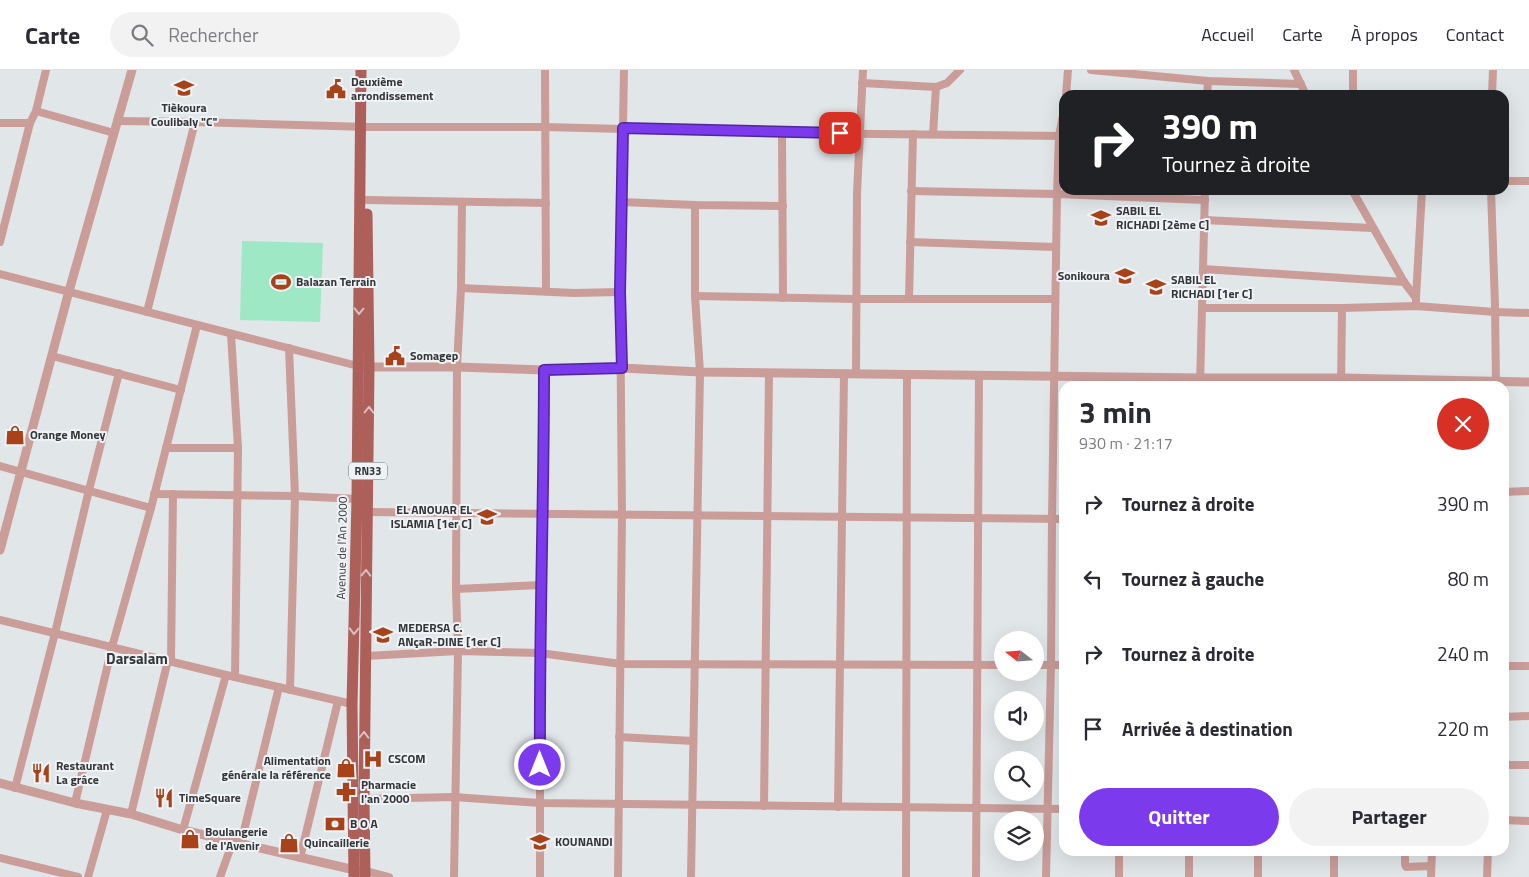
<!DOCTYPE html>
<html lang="fr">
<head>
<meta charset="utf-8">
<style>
	:root { --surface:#fff; --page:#f2f2f3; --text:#2b2b33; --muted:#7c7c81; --line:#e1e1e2; --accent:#7c3aed }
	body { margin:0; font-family:"Titillium Web",sans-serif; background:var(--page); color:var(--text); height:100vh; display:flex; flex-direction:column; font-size:19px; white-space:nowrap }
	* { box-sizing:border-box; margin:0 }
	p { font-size:16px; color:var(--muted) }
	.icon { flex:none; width:28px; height:28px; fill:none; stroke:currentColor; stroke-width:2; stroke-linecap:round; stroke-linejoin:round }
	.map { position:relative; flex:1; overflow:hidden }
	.drawer { position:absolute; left:1059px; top:311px; width:450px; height:475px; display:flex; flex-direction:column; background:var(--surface); border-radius:15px; box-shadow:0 5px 20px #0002 }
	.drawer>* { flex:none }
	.banner { position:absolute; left:1059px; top:20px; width:450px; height:105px; border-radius:15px; box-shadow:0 5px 20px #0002; background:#202124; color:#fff; overflow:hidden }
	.needle { width:32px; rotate:287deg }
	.tools { position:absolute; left:994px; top:561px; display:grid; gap:10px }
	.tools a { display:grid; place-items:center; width:50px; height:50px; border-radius:50%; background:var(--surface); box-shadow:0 5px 20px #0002; font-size:25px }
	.pin { position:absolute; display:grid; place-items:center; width:42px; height:42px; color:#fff; margin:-21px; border-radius:10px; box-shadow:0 2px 8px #0006 }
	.me { position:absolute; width:55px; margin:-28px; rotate:0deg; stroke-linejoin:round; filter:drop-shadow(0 0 4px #0008) }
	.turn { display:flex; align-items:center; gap:18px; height:105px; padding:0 20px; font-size:22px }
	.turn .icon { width:65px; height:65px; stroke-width:2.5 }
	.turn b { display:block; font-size:35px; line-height:42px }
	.round { display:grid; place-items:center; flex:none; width:52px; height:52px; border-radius:26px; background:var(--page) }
	.summary { display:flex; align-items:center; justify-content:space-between; height:85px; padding:0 20px }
	h1 { font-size:30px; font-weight:700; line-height:38px }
	.action { display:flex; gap:10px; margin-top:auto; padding:10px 20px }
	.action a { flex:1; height:58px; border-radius:30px; background:var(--accent); color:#fff; font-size:20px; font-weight:700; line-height:58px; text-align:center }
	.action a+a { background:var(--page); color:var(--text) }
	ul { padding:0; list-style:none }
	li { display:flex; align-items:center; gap:15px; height:75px; padding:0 20px }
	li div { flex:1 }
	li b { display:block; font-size:19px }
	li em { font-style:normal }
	header { display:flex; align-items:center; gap:30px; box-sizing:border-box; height:70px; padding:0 25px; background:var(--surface); border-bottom:1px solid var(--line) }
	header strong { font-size:24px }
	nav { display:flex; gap:28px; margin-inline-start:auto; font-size:18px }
	.search { width:350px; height:45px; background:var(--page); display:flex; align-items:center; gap:12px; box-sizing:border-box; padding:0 18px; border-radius:28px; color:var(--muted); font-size:19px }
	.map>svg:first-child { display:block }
	.garden { fill:#9fe8c6 }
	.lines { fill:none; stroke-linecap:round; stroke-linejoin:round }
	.minor { stroke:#ca9d99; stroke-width:8 }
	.tertiary { stroke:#ca9d99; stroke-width:9 }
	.primary { stroke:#ad5f59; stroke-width:11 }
	.oneway { stroke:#d8bfc0 }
	.route-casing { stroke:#51269a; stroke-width:12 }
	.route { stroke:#7c3aed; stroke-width:9 }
	.labels { text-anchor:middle; stroke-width:4; stroke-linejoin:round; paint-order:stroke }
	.shield { fill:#eff3f7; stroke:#6c6f71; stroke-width:1 }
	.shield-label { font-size:11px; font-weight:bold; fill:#343637 }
	.poi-label { font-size:12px; font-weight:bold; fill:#343637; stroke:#eff3f7; text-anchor:start }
	.street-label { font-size:12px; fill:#343637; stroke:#eff3f7 }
	.quarter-label { font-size:15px; font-weight:bold; fill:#343637; stroke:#eff3f7 }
</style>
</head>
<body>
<header>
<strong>Carte</strong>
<div class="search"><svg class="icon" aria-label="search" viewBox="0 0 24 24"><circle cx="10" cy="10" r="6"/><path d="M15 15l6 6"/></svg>Rechercher</div>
<nav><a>Accueil</a><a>Carte</a><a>À propos</a><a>Contact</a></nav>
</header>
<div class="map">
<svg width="1529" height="807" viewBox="0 0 1529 807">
	<rect width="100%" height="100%" fill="#e1e6e9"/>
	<path class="garden" d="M 242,171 L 323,173 L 320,252 L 240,250 Z"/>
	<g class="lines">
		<g class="minor">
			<path d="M 545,0 L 546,221"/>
			<path d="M 1091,0 L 1208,11 L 1301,14"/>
			<path d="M 1294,0 L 1306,25"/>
			<path d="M 862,13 L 936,17 L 947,13 L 960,0"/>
			<path d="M 1066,25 L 1068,0"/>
			<path d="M 1207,25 L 1208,11"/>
			<path d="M 1353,25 L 1353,0"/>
			<path d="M 1492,25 L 1493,0"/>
			<path d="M 36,41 L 114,63"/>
			<path d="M 117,51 L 195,52 L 147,242"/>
			<path d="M 195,52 L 368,57 L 544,57 L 782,63 L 1064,66"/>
			<path d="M 0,53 L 30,53"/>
			<path d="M 782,63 L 783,228"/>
			<path d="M 933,64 L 936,17"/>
			<path d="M 1504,111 L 1529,111"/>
			<path d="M 1352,120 L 1404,212 L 1416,228 L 1416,236"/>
			<path d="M 1491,120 L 1495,235 L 1496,316"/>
			<path d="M 911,121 L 1057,124 L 1205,130"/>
			<path d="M 367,130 L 546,133"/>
			<path d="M 621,132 L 695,135 L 783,136"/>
			<path d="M 1204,150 L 1372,158"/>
			<path d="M 0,172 L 30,53 L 36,41 L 46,0"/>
			<path d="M 910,172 L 1056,177"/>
			<path d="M 1203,199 L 1404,212"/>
			<path d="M 0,204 L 358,296"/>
			<path d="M 461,218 L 574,223 L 620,222"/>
			<path d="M 695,226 L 856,229 L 1055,229"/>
			<path d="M 1416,228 L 1422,120"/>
			<path d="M 909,229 L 913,64"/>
			<path d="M 1202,238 L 1342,238 L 1416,236 L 1495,242 L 1529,243"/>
			<path d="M 231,264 L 238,378 L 235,607"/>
			<path d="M 289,278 L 295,426 L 290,620"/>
			<path d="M 52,286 L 181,320"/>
			<path d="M 856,304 L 857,123 L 863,0"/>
			<path d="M 1200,316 L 1205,120"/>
			<path d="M 1341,316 L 1342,238"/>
			<path d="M 166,378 L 238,378"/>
			<path d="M 0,396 L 151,438"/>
			<path d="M 1504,422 L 1529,421"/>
			<path d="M 154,424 L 295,426 L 357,429"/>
			<path d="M 367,442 L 1064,449"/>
			<path d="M 456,519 L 542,515"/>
			<path d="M 0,550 L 226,605 L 352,634"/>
			<path d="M 366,586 L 458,581 L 540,583 L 621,594 L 1002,595"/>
			<path d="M 171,591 L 173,424"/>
			<path d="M 1035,595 L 1064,595"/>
			<path d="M 1504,596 L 1529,596"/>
			<path d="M 1504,647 L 1529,646"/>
			<path d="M 619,667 L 693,671"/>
			<path d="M 1504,695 L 1529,695"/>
			<path d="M 15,718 L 55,563 L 89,420 L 119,303"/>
			<path d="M 364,729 L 454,727 L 540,733 L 1064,739"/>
			<path d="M 75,733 L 112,577 L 151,438 L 197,255"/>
			<path d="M 764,736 L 769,303"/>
			<path d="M 838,737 L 844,304"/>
			<path d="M 131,744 L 168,590"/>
			<path d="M 1504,750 L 1529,751"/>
			<path d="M 183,760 L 226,605"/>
			<path d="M 241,773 L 279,617"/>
			<path d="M 1189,781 L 1189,807"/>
			<path d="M 1405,781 L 1405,794 L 1406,797 L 1431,796"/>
			<path d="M 0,788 L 78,807"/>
			<path d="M 300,788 L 338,631"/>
			<path d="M 366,801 L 389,807"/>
			<path d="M 88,807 L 107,740"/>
			<path d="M 220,807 L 233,771"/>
			<path d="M 454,807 L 458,581 L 456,519 L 457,297 L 461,218 L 462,132"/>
			<path d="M 540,807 L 540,583 L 542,515 L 544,300"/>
			<path d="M 618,807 L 622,444 L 620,222 L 624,0"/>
			<path d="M 691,807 L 700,302 L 695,226 L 695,135"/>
			<path d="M 906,807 L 907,304"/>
			<path d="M 976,807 L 979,305"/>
			<path d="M 1046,807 L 1051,595 L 1052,449 L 1057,124 L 1059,66 L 1064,40"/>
			<path d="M 1119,807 L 1119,781"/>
			<path d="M 1258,807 L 1258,781"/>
			<path d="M 1334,807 L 1334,781"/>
			<path d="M 1431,807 L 1432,781"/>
			<path d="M 1487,807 L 1488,781"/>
		</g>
		<g class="tertiary">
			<path d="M 363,297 L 457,297 L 544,300 L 622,298 L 700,302 L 1200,308 L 1341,308 L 1529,312"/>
			<path d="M 0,480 L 69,221 L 132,0"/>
			<path d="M 0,713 L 75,733 L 131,744 L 183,760 L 359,801"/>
		</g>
		<g class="primary">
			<path d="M 354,807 L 352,634 L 357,429 L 361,0"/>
			<path d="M 365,807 L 364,729 L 369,297 L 367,144"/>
		</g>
	</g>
	<defs><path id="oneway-chevron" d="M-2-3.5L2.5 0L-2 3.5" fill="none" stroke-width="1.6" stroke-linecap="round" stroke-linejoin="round" transform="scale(1.25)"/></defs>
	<g class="oneway">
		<use href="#oneway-chevron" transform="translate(359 241) rotate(91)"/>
		<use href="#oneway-chevron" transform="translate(369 340) rotate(-89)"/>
		<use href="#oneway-chevron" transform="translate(366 503) rotate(-89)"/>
		<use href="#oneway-chevron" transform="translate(354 561) rotate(91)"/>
		<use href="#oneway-chevron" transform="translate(364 665) rotate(-89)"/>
	</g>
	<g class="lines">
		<defs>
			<path id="route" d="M 540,695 C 539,564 544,432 544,300 L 622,298 L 620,222 L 623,58 L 840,63"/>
		</defs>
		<use href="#route" class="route-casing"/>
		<use href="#route" class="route"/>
	</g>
	<defs>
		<symbol id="school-bare" viewBox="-9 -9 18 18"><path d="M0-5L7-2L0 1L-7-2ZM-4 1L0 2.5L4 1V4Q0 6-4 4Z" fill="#a84219" stroke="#eff3f7" stroke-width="2.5" paint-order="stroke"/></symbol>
		<symbol id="civic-bare" viewBox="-9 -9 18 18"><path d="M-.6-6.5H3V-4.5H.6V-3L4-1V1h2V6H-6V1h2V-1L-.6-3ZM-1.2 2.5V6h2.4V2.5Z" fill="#a84219" stroke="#eff3f7" stroke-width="2.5" paint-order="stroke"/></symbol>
		<symbol id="stadium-bare" viewBox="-9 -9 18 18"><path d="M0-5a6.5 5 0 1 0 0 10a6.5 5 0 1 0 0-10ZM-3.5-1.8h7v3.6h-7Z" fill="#a84219" stroke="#eff3f7" stroke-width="2.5" paint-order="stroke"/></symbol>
		<symbol id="shop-bare" viewBox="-9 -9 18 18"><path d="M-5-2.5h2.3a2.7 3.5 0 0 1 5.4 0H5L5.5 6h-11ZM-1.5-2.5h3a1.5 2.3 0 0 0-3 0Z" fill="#a84219" stroke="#eff3f7" stroke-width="2.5" paint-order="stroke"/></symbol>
		<symbol id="hospital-bare" viewBox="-9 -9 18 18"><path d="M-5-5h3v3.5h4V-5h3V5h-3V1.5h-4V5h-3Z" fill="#a84219" stroke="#eff3f7" stroke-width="2.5" paint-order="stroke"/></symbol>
		<symbol id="restaurant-bare" viewBox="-9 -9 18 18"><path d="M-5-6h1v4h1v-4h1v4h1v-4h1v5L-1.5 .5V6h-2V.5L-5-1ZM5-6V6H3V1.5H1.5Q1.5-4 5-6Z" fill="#a84219" stroke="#eff3f7" stroke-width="2.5" paint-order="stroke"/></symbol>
		<symbol id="pharmacy-bare" viewBox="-9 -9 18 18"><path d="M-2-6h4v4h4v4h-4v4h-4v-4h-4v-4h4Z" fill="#a84219" stroke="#eff3f7" stroke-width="2.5" paint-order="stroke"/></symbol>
		<symbol id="bank-bare" viewBox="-9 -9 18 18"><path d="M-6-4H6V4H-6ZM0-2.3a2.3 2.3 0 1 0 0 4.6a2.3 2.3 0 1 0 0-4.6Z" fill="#a84219" stroke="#eff3f7" stroke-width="2.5" paint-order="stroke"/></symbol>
	</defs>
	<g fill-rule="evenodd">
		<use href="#school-bare" x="170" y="4" width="28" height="28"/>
		<use href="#civic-bare" x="322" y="5" width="28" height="28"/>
		<use href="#school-bare" x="1087" y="134" width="28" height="28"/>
		<use href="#school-bare" x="1111" y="192" width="28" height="28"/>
		<use href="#stadium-bare" x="267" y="198" width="28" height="28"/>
		<use href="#school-bare" x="1142" y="203" width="28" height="28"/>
		<use href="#civic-bare" x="381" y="272" width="28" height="28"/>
		<use href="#shop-bare" x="1" y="351" width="28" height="28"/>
		<use href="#school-bare" x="473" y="433" width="28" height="28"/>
		<use href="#school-bare" x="369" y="551" width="28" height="28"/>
		<use href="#hospital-bare" x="359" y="675" width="28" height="28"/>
		<use href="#shop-bare" x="332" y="684" width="28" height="28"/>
		<use href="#restaurant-bare" x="27" y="689" width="28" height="28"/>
		<use href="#pharmacy-bare" x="332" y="708" width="28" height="28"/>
		<use href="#restaurant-bare" x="150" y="714" width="28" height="28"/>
		<use href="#bank-bare" x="321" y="740" width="28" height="28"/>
		<use href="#shop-bare" x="176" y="755" width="28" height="28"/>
		<use href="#school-bare" x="526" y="758" width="28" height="28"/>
		<use href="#shop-bare" x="275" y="759" width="28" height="28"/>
	</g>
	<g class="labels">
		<rect class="shield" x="349" y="392.5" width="38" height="17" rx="4"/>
		<g class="shield-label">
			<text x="368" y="405">RN33</text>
		</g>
		<g class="poi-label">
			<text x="351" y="16">Deuxième<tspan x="351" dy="14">arrondissement</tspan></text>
			<text x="184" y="42" text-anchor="middle">Tièkoura<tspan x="184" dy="14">Coulibaly "C"</tspan></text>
			<text x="1116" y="145">SABIL EL<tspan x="1116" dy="14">RICHADI [2ème C]</tspan></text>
			<text x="1110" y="210" text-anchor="end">Sonikoura</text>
			<text x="1171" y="214">SABIL EL<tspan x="1171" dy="14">RICHADI [1er C]</tspan></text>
			<text x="296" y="216">Balazan Terrain</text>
			<text x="410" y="290">Somagep</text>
			<text x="30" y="369">Orange Money</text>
			<text x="472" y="444" text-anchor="end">EL ANOUAR EL<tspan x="472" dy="14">ISLAMIA [1er C]</tspan></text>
			<text x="398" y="562">MEDERSA C.<tspan x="398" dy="14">ANçaR-DINE [1er C]</tspan></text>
			<text x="388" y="693">CSCOM</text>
			<text x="331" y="695" text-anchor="end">Alimentation<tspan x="331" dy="14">générale la référence</tspan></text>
			<text x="56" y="700">Restaurant<tspan x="56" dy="14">La grâce</tspan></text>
			<text x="361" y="719">Pharmacie<tspan x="361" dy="14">l'an 2000</tspan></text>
			<text x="179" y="732">TimeSquare</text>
			<text x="350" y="758">B O A</text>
			<text x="205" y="766">Boulangerie<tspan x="205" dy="14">de l'Avenir</tspan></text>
			<text x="555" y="776">KOUNANDI</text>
			<text x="304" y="777">Quincaillerie</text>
		</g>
		<g class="street-label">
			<text transform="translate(342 478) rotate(-89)" y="4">Avenue de l'An 2000</text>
		</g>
		<g class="quarter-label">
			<text x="137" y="594">Darsalam</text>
		</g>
	</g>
</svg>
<div class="tools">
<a><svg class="needle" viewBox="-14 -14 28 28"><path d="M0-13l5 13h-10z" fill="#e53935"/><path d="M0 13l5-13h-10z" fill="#7c7c81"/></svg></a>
<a><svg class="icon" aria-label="sound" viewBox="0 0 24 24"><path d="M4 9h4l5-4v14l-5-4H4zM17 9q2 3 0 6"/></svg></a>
<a><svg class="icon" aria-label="search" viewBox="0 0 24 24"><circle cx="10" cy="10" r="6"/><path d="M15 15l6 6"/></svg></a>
<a><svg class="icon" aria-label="layers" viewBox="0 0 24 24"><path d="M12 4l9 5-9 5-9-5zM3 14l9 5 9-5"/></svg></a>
</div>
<div class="pin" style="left:840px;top:63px;background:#d93025"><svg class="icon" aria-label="arrive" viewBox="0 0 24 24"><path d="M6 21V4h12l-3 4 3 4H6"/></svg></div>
<svg class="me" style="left:540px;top:695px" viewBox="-20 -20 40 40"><circle r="17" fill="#7c3aed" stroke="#fff" stroke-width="3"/><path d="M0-11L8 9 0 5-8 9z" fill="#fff"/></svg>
<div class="banner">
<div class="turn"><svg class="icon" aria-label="right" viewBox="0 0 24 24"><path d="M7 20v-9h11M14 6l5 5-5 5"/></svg><div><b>390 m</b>Tournez à droite</div></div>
</div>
<section class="drawer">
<div class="summary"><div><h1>3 min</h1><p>930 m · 21:17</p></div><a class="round" style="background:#d93025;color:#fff"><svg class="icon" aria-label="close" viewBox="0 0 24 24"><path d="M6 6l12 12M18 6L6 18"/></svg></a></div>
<ul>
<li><svg class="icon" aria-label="right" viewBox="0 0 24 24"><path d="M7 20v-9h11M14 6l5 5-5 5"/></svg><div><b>Tournez à droite</b></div><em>390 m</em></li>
<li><svg class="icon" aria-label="left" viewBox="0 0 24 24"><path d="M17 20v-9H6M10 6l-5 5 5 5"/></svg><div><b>Tournez à gauche</b></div><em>80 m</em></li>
<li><svg class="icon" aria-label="right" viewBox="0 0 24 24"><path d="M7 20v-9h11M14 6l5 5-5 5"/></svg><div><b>Tournez à droite</b></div><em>240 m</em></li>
<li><svg class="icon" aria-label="arrive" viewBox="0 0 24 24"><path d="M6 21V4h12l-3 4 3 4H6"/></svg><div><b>Arrivée à destination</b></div><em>220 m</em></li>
</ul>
<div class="action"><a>Quitter</a><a>Partager</a></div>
</section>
</div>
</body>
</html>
